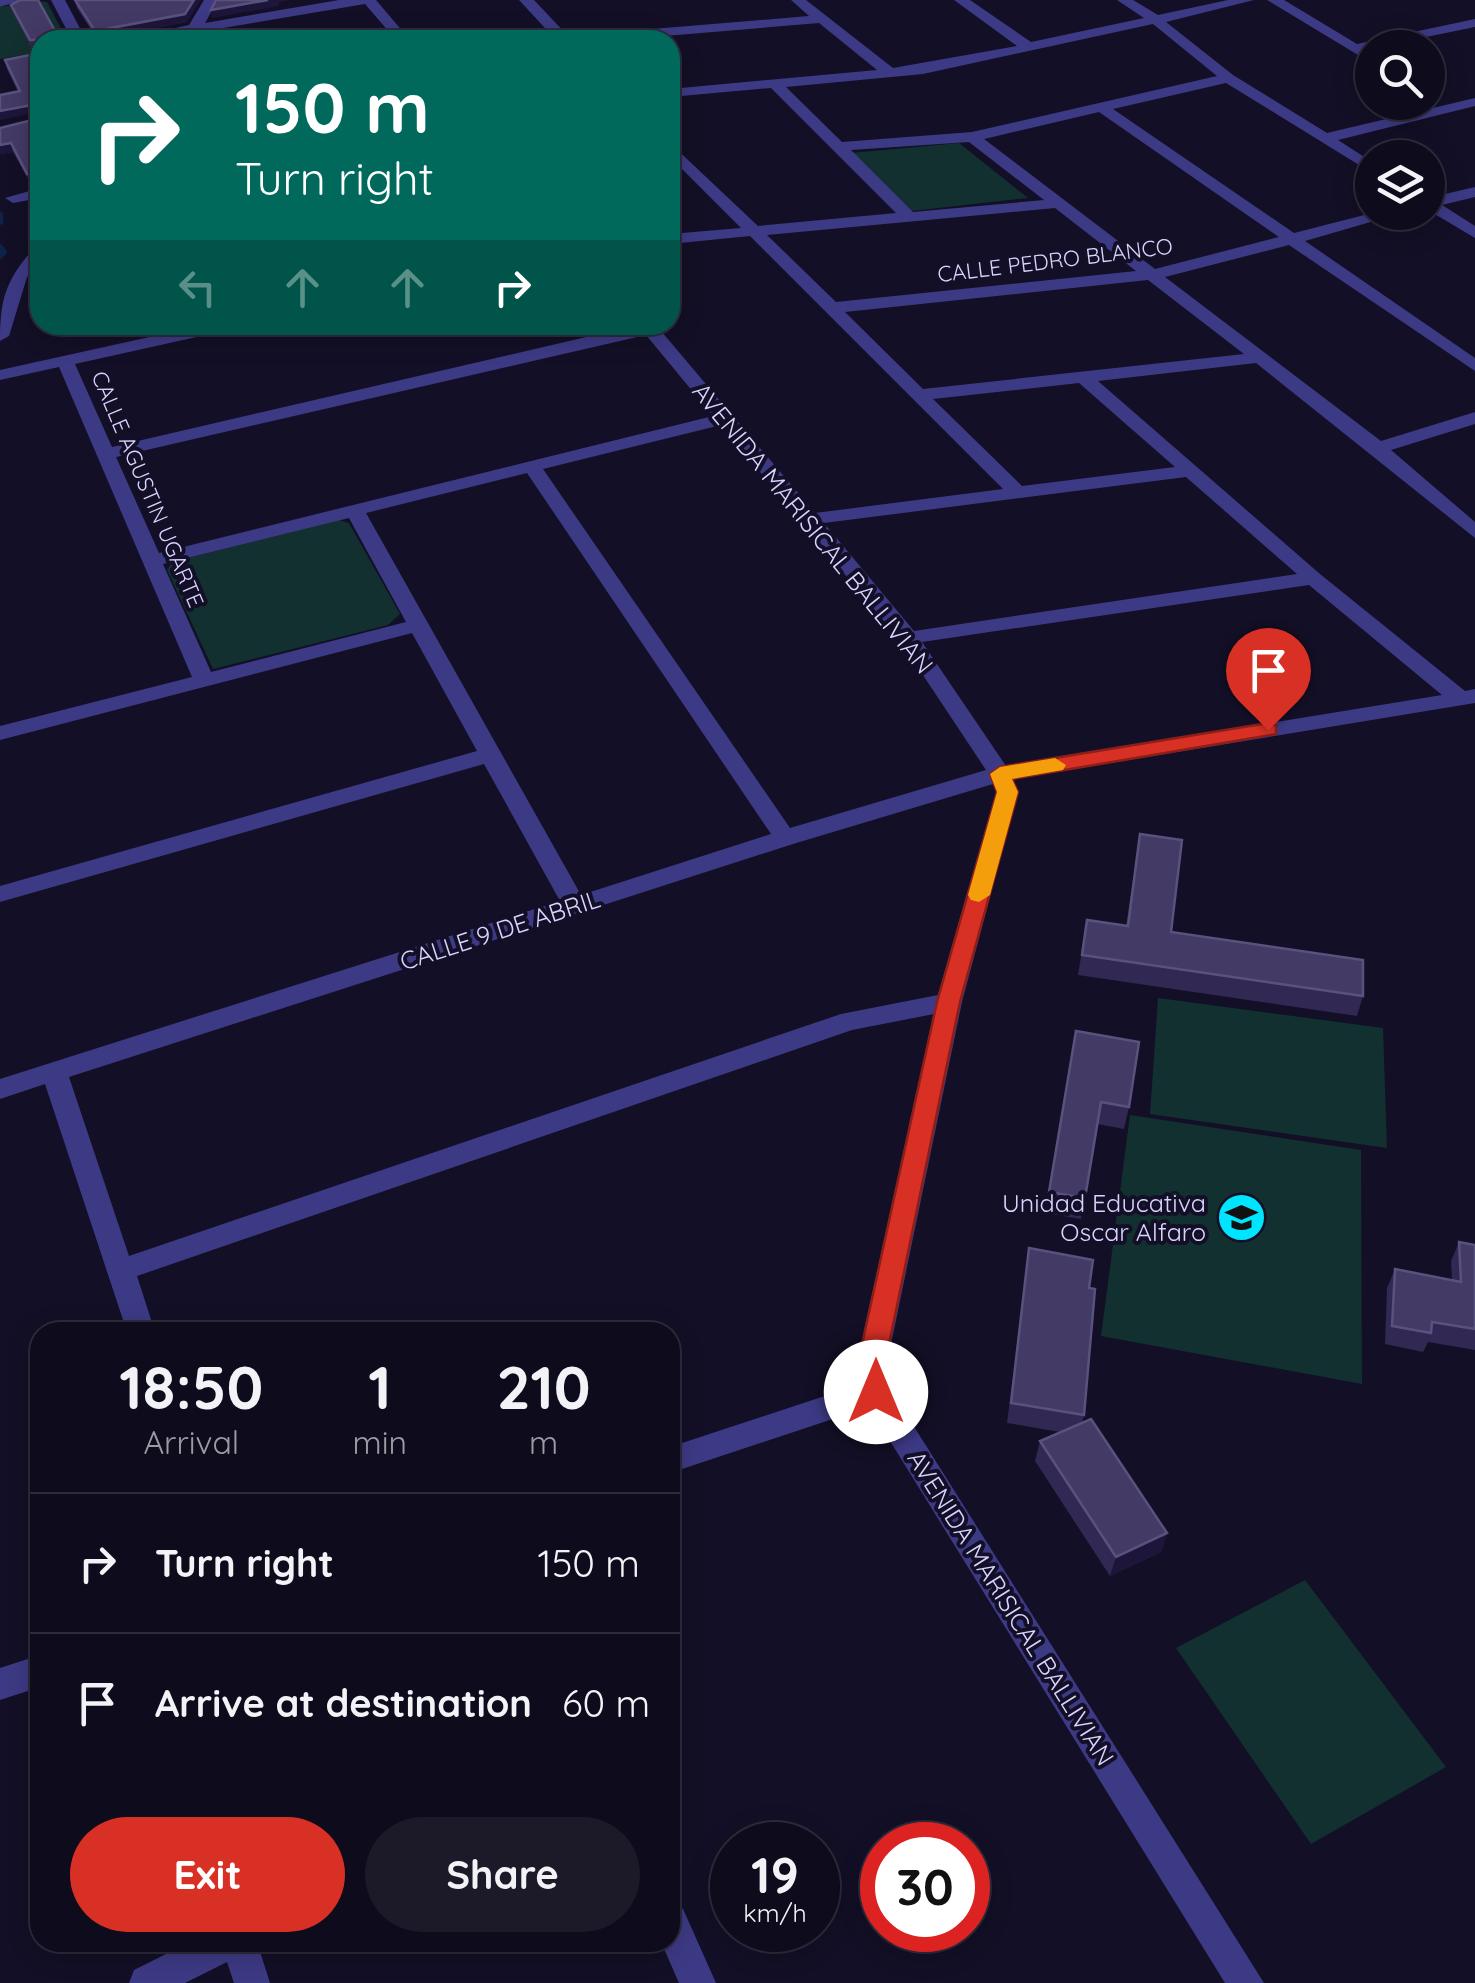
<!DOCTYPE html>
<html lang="en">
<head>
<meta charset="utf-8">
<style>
	:root { --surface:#0e0b1c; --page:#1c1929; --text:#f1f3f6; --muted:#9b9ba3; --line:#2e2b3b; --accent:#d93025 }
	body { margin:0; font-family:Quicksand,sans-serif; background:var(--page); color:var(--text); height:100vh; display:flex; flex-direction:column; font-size:38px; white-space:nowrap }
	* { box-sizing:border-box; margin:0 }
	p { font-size:32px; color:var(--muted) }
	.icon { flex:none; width:55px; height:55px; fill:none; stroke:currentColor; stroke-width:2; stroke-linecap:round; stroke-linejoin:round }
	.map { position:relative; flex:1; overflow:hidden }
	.drawer { position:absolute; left:30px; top:1322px; width:650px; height:630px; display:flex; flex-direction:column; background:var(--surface); border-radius:30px; box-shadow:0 5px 25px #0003,0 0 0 2px var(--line) }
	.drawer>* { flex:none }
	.top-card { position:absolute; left:30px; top:30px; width:650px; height:305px; border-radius:30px; box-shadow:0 5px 25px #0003,0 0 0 2px var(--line); background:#00695c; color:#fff; overflow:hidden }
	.buttons { position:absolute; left:1355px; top:30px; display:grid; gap:20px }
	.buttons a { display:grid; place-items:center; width:90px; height:90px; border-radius:50%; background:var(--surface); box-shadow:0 5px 25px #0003,0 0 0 2px var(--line); font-size:50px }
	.speed { position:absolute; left:710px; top:1822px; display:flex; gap:20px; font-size:50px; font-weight:700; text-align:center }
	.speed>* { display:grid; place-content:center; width:130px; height:130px; border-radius:50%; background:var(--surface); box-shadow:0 5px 25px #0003,0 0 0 2px var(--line); line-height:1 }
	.speed small { font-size:25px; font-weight:400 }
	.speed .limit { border:15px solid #d22; background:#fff; color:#111 }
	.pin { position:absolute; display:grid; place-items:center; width:85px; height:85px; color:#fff; margin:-102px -42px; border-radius:50% 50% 50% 0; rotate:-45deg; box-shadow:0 0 10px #0007 }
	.pin .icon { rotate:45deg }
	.me { position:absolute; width:110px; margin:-55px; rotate:0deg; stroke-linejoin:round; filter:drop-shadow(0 0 8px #0008) }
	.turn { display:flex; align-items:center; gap:35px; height:210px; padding:0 40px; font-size:45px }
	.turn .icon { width:130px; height:130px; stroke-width:2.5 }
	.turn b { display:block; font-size:70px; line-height:85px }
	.lanes { display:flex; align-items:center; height:95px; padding:0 40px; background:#0003; justify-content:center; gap:50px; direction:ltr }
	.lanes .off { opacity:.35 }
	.eta { display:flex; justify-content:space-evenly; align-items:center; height:170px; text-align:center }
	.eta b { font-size:60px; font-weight:700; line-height:70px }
	.cta { display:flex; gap:20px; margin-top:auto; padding:20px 40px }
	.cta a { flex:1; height:115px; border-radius:60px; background:var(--accent); color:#fff; font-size:40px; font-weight:700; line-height:115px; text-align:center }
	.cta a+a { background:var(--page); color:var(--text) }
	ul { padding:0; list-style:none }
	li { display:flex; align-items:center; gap:30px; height:140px; padding:0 40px; border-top:2px solid var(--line) }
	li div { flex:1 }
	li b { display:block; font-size:38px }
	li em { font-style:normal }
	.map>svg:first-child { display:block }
	.green { fill:#12302f }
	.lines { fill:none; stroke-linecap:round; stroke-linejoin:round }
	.stream { stroke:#0c2248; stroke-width:6 }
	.minor { fill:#3d3a85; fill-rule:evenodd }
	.wall { fill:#312854 }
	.shaded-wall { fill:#1d163a }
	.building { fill:#433a66; stroke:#5a527e; stroke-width:2.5 }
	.route { fill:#d93025; stroke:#8d1f18; stroke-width:2.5 }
	.slow { fill:#f59e0b }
	.labels { text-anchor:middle; stroke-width:8; stroke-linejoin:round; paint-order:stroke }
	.far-street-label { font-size:22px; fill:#d9d4ff; stroke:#130f26 }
	.street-label { font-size:25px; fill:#d9d4ff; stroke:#130f26 }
	.poi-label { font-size:25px; fill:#d9d4ff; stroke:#130f26; text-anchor:end }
</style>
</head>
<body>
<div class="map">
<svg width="1475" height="1983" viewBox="0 0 1475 1983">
	<rect width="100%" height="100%" fill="#130f26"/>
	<g class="green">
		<path d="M 36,1 L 47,2 L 67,40 L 40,40 L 40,52 L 0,59 L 0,7 Z"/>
		<path d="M 959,143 L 1028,198 L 912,211 L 851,153 Z"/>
		<path d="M 339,520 L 349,523 L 400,614 L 388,625 L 213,669 L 167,570 L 172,562 Z"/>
		<path d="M 1158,998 L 1383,1028 L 1387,1148 L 1150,1114 Z"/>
		<path d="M 1130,1115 L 1361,1150 L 1362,1384 L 1101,1336 Z"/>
		<path d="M 1305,1580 L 1446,1767 L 1311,1844 L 1176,1648 Z"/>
	</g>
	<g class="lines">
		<g class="stream">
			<path d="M 0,214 L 0,222"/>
			<path d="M 0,247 L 4,252 L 0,256"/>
		</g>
		<g class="minor">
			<path d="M 0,0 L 22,0 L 0,7 Z"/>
			<path d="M 51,0 L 65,0 L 86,40 L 72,40 Z"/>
			<path d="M 204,0 L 218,0 L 205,23 L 339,0 L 376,0 L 410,40 L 396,40 L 365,4 L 199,32 L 194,40 L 182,40 L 184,35 L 120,40 L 189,25 Z"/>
			<path d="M 519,0 L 534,0 L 568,36 L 809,16 L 791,0 L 806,0 L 893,68 L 1017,46 L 954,0 L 970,0 L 1031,42 L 1144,18 L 1117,0 L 1133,0 L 1158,15 L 1228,0 L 1254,0 L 1166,22 L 1233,75 L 1327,133 L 1475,98 L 1475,106 L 1338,140 L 1372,162 L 1372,173 L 1226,83 L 1113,109 L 1294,233 L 1376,212 L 1405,212 L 1305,241 L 1475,358 L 1475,371 L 1289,245 L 1165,277 L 1381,441 L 1475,412 L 1475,424 L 1391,450 L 1475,522 L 1475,538 L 1256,363 L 1098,381 L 1320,574 L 1465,691 L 1475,689 L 1475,703 L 1013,779 L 1018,792 L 962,1002 L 890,1349 L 891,1390 L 1264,1983 L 1225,1983 L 869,1407 L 670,1473 L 670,1447 L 861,1384 L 860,1349 L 934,1014 L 852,1030 L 137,1276 L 155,1332 L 127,1332 L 45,1084 L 0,1099 L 0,1079 L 560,901 L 484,764 L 0,902 L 0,886 L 477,751 L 412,633 L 0,740 L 0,726 L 192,677 L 59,367 L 0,380 L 0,370 L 204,325 L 237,325 L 228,330 L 75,364 L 112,447 L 638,325 L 656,325 L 815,513 L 1003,489 L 750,236 L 670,244 L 670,234 L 741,228 L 670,157 L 670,143 L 758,226 L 896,213 L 771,88 L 670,97 L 670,89 L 877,70 L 819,23 L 617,40 L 556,40 ZM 1153,24 L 1217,76 L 972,132 L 842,142 L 786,87 L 923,74 ZM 1099,112 L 1279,237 L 1155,269 L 984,139 ZM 969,142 L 1044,200 L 913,212 L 851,150 ZM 1055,208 L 1136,271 L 836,302 L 767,235 ZM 1148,280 L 1244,354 L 923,389 L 845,312 ZM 646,335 L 713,416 L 159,553 L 116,457 ZM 1079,383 L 1175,467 L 1022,486 L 933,399 ZM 721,425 L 901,642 L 986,770 L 790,828 L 543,469 ZM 527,473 L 771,834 L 581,895 L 366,513 ZM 1186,477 L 1297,574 L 914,631 L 824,523 ZM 349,518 L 406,622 L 211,672 L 163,564 ZM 1309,585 L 1442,695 L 1006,766 L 922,642 ZM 993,784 L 996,792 L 938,995 L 841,1014 L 129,1256 L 69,1077 L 793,844 Z"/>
			<path d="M 1267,0 L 1284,0 L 1357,44 L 1475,19 L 1475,27 L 1372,48 L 1368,51 L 1372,60 L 1368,61 Z"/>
			<path d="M 1475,187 L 1475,197 L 1442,205 L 1475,226 L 1475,238 L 1428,210 L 1428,198 Z"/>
			<path d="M 40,188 L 40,198 L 13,203 L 5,198 Z"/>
			<path d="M 40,246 L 40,261 L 27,277 L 9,336 L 0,341 C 0,298 6,280 34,248 Z"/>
			<path d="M 40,1655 L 40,1687 L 0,1700 L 0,1668 Z"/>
			<path d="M 670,1904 L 683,1909 L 716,1983 L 679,1983 L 661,1942 L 670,1942 Z"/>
			<path d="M 190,1942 L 257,1942 L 270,1983 L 234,1983 L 227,1962 L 185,1983 L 129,1983 L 134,1970 Z"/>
		</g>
	</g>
	<g class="wall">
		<path d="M 75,0 L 187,22 L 97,39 L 77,8 Z"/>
		<path d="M 11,5 L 60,40 L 40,48 L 32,49 L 13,13 Z"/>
		<path d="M 40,53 L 40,113 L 18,92 L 7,69 L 5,60 Z"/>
		<path d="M 40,118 L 40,180 L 30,182 L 13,152 L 0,154 Z"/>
		<path d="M 1140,834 L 1171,932 L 1363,996 L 1357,1016 L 1078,975 L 1087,920 L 1126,926 Z"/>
		<path d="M 1076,1031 L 1129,1107 L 1124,1129 L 1097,1124 L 1081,1219 L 1046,1213 Z"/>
		<path d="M 1459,1242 L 1475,1245 L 1475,1350 L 1428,1342 L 1423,1352 L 1385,1344 L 1387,1288 L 1395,1269 L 1452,1280 L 1451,1261 Z"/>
		<path d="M 1029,1248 L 1089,1288 L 1084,1415 L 1082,1423 L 1167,1533 L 1161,1552 L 1110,1576 L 1035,1461 L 1040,1441 L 1060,1432 L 1007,1423 Z"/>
	</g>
	<g class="shaded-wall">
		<path d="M 194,0 L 201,0 L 187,22 L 97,39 L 95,31 Z"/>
		<path d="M 268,0 L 290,0 L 279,2 L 279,6 L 212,18 L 211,10 Z"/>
		<path d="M 37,104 L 39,112 L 0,120 L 0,111 Z"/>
		<path d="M 11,143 L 13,152 L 0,154 L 0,145 Z"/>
		<path d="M 40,171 L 40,180 L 30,182 L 27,174 Z"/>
		<path d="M 1167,1533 L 1161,1552 L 1110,1576 L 1116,1557 Z"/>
	</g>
	<g class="building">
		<path d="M 20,0 L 38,0 L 60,40 L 30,40 L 11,5 Z"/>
		<path d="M 75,0 L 194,0 L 185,14 L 95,31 Z"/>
		<path d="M 216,0 L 268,0 L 211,10 Z"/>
		<path d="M 40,53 L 40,106 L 37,104 L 0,111 L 0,95 L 20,91 L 5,60 Z"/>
		<path d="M 40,118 L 40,171 L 27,174 L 11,143 L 0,145 L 0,128 Z"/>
		<path d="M 1140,834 L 1182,840 L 1171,932 L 1363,960 L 1363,996 L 1082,955 L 1087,920 L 1128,926 Z"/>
		<path d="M 1076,1031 L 1139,1042 L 1129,1107 L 1101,1102 L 1085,1198 L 1049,1192 Z"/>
		<path d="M 1459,1242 L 1475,1245 L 1475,1329 L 1432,1322 L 1431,1333 L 1392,1326 L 1395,1269 L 1461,1282 Z"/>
		<path d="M 1029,1248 L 1093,1260 L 1089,1288 L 1095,1289 L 1084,1415 L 1011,1403 Z"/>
		<path d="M 1091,1419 L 1167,1533 L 1116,1557 L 1040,1441 Z"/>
	</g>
	<path class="route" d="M 1268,723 L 1276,725 L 1276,734 L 1012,779 L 1018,792 L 960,1002 L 888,1349 L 889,1392 L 886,1400 L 876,1404 L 866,1400 L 863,1392 L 861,1349 L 937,1002 L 997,792 L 990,774 L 1000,767 Z"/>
	<path class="slow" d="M 1055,758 L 1066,765 L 1063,770 L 1012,779 L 1018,792 L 990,895 L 979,902 L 971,900 L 968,895 L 997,792 L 990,774 L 1000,767 Z"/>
	<defs>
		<symbol id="school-disc" viewBox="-11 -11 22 22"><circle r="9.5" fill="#00e5ff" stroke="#130f26"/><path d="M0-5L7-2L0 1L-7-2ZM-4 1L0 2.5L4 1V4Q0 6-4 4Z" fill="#111"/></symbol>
	</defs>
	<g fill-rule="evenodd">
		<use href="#school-disc" x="1214" y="1190" width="55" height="55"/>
	</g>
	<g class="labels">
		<g class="far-street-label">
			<text transform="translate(1055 260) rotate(-7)" y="8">CALLE PEDRO BLANCO</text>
			<text transform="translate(148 489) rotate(67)" y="8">CALLE AGUSTIN UGARTE</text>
		</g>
		<g class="street-label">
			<text transform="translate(813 528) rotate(51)" y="9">AVENIDA MARISICAL BALLIVIAN</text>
			<text transform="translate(500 930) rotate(-18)" y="9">CALLE 9 DE ABRIL</text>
			<text transform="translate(1011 1608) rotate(58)" y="9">AVENIDA MARISICAL BALLIVIAN</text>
		</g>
		<g class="poi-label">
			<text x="1206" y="1212">Unidad Educativa<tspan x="1206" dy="29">Oscar Alfaro</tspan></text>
		</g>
	</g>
</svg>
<div class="buttons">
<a><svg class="icon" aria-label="search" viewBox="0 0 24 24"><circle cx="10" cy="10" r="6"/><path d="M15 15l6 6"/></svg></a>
<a><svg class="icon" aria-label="layers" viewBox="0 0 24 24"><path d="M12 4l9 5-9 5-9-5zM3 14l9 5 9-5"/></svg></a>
</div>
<div class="speed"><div>19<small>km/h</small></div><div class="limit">30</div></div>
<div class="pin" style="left:1268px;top:730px;background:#d93025"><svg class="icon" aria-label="arrive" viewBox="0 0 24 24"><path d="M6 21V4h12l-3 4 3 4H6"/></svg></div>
<svg class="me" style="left:876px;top:1392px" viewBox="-20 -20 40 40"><circle r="19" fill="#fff"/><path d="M0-13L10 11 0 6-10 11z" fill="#d93025"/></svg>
<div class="top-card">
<div class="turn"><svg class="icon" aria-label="right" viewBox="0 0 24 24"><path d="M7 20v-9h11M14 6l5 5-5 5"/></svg><div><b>150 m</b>Turn right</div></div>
<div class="lanes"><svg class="icon off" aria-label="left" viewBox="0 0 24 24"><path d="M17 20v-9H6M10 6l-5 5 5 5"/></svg><svg class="icon off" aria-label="ahead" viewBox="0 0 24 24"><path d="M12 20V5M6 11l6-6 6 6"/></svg><svg class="icon off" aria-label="ahead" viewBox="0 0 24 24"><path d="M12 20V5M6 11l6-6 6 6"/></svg><svg class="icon" aria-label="right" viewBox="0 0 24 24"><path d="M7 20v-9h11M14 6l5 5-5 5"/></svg></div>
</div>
<section class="drawer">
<div class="eta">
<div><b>18:50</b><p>Arrival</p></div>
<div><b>1</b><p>min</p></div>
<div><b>210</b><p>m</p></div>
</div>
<ul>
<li><svg class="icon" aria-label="right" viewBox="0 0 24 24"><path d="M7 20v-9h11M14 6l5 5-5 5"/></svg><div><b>Turn right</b></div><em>150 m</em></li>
<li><svg class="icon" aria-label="arrive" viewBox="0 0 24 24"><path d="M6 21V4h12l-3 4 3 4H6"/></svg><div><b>Arrive at destination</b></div><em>60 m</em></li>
</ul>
<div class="cta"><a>Exit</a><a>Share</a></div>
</section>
</div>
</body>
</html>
